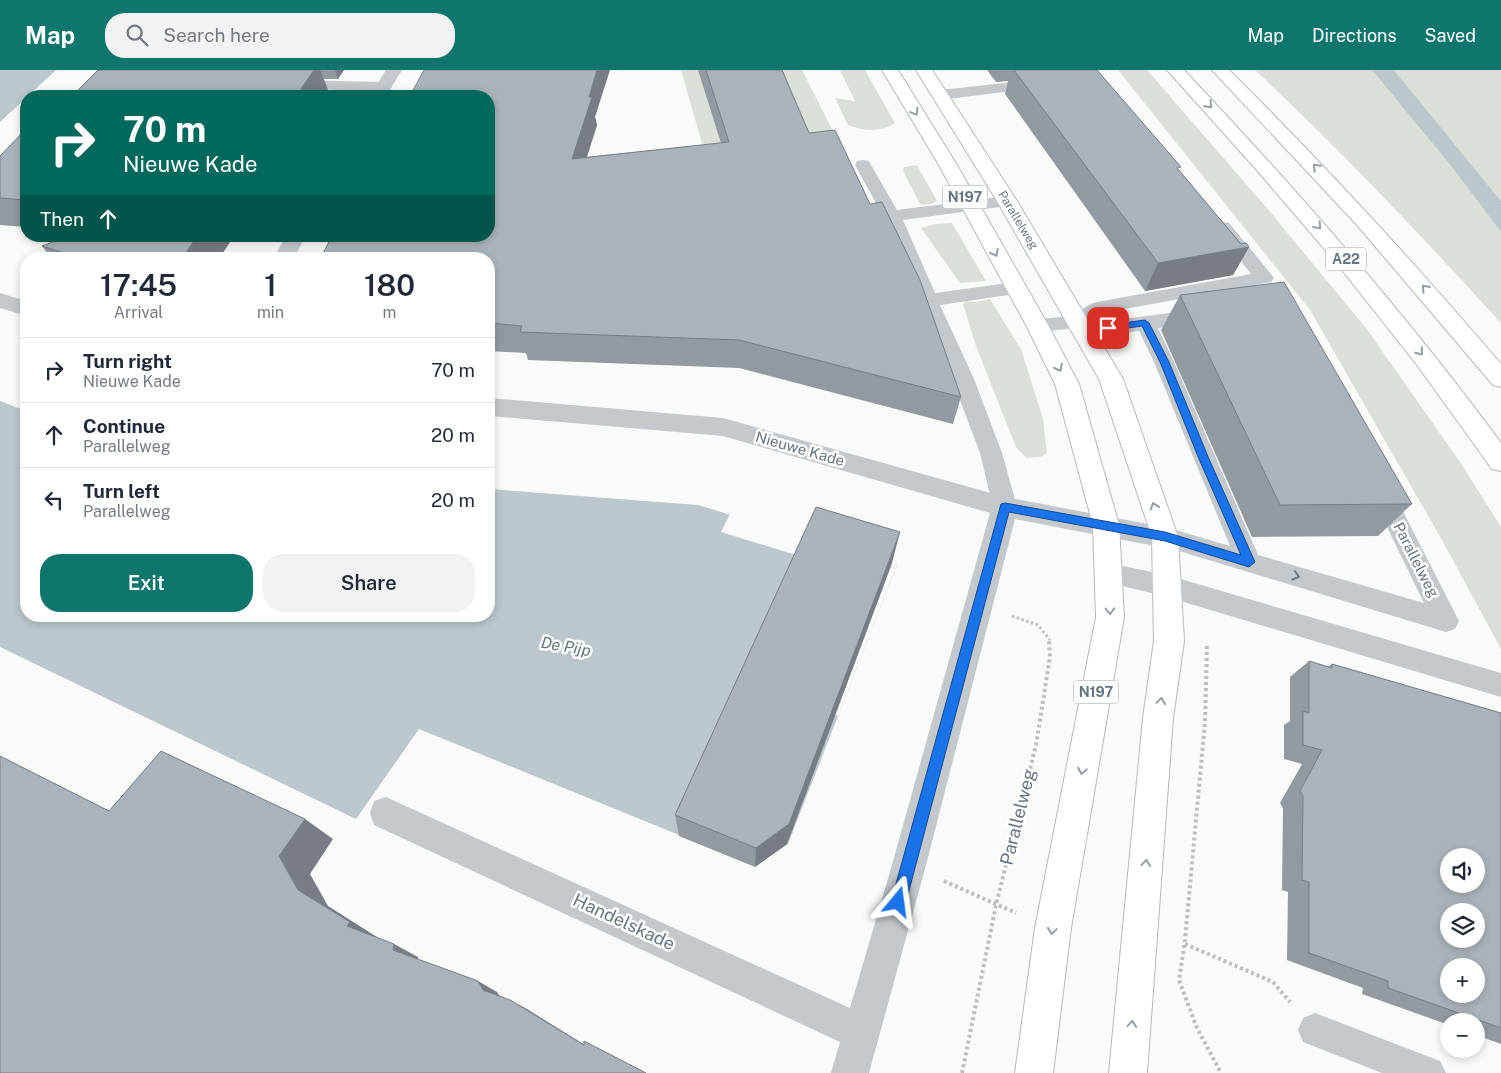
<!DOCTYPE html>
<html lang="en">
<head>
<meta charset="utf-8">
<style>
	:root { --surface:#fff; --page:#f2f2f3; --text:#1f2937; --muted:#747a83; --line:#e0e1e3; --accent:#0f766e }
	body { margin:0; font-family:"Public Sans",sans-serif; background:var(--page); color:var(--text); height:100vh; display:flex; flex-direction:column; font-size:19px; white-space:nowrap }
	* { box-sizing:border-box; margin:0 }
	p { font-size:16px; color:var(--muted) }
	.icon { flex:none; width:28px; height:28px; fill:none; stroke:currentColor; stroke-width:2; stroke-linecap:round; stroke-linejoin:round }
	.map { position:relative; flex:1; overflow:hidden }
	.details { position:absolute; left:20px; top:182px; width:475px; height:370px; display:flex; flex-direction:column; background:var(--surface); border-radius:20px; box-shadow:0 2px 8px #0003 }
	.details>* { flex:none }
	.banner { position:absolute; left:20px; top:20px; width:475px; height:152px; border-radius:20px; box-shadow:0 2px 8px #0003; background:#00695c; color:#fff; overflow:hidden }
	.tools { position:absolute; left:1440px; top:778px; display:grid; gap:10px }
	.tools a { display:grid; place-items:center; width:45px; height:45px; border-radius:50%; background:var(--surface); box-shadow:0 2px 8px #0003; font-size:25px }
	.pin { position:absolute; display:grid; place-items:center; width:42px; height:42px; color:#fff; margin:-21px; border-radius:10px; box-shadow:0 2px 8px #0006 }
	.me { position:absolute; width:55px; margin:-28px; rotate:16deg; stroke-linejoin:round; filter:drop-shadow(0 0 4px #0008) }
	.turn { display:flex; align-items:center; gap:18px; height:105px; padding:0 20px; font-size:22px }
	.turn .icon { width:65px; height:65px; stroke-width:2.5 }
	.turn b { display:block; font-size:35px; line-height:42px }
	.then { display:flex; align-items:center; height:48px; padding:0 20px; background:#0003; gap:10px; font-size:19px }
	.eta { display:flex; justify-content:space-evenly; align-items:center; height:85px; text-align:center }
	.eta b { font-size:30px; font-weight:600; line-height:35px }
	.button { display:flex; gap:10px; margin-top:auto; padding:10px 20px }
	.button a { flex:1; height:58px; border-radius:20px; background:var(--accent); color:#fff; font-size:20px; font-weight:600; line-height:58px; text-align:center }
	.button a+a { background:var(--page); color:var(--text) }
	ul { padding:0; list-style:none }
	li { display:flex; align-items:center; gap:15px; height:65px; padding:0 20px; border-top:1px solid var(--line) }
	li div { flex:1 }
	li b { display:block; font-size:19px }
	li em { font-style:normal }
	header { display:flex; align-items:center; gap:30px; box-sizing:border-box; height:70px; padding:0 25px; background:var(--accent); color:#fff }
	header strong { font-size:24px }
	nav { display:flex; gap:28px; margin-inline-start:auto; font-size:18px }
	.search { width:350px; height:45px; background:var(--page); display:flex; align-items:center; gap:12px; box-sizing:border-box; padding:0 18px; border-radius:20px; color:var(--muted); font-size:19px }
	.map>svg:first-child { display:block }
	.green { fill:#dadfd7 }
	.water { fill:#bbc7cb }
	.pier { fill:#fafaf8 }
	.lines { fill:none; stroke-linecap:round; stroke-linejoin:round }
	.primary-casing { stroke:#b5babe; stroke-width:2 }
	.highway-casing { stroke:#b4b9bd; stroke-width:2 }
	.path-far1 { stroke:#bbbfc2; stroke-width:3; stroke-dasharray:2.5 2.5; stroke-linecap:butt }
	.path { stroke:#bbbfc2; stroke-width:4; stroke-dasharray:3 3; stroke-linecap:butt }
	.lane { fill:#c3c8cc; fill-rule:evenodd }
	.street { fill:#c3c8cc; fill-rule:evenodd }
	.primary { fill:#fff; fill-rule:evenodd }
	.highway { fill:#fff; fill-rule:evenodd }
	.wall { fill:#929a9f }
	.shaded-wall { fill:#777d82 }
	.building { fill:#aab3b9; stroke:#777d82; fill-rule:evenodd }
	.oneway { stroke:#939fa8 }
	.oneway2 { stroke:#6a7a87 }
	.route { fill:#1a73e8; stroke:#114b97 }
	.labels { text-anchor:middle; stroke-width:5; stroke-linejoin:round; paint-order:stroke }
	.far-street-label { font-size:12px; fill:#657683; stroke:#fff }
	.shield { fill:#fff; stroke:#939fa8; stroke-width:1 }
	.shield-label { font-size:14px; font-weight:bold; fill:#657683 }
	.street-label { font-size:15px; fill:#657683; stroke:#fff }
	.water-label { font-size:16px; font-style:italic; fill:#60757c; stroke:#fff }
	.near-street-label { font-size:18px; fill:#657683; stroke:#fff }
</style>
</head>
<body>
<header>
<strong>Map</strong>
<div class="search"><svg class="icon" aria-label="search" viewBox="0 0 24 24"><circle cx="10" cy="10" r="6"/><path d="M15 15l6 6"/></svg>Search here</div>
<nav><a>Map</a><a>Directions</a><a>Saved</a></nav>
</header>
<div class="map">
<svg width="1501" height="1003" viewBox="0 0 1501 1003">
	<rect width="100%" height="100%" fill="#fafaf8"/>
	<g class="green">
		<path d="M 681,0 L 802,0 L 834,63 L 704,80 Z"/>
		<path d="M 840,0 L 865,0 L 895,53 C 880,63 864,61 848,55 L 835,28 L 855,31 Z"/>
		<path d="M 1118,0 L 1147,0 L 1266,137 L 1366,258 L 1462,395 L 1501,457 L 1501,579 L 1442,470 L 1310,240 Z"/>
		<path d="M 1255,0 L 1372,0 L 1451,96 L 1501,162 L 1501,253 C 1422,166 1341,81 1255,0 Z"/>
		<path d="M 1394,0 L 1501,0 L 1501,131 Z"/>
		<path d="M 917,95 L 937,131 C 931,134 926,136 920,134 L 903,101 L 904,97 Z"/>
		<path d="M 952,153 L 986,211 L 960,213 L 921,158 L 936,154 Z"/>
		<path d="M 990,229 L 1021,279 L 1043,349 L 1047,383 L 1040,387 L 1026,388 L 1016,377 L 976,276 L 963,234 L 966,231 L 976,232 Z"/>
	</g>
	<g class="water">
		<path d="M 0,0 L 56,0 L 0,52 Z"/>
		<path d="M 1372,0 L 1394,0 L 1501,131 L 1501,162 L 1451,96 Z"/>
		<path d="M 0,331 L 26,341 L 26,546 L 489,546 L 489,419 L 698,435 L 897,495 L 788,774 L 755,796 L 419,659 L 356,749 L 0,577 Z"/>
	</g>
	<path class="pier" d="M 730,444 L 897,495 L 838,646 L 814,639 L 812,490 L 721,462 Z"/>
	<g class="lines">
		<defs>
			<g id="primary">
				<path d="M 882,0 L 898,0 L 957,95 L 1048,255 L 1079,314 L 1119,455 L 1124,547 L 1071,858 L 1053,1003 L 1015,1003 L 1035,858 L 1096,547 L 1093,455 L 1055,314 L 1026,255 L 939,95 Z"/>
				<path d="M 916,0 L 932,0 L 1017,131 L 1123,309 L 1178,467 L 1184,571 L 1173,648 L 1147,1003 L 1109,1003 L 1143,648 L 1154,571 L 1152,467 L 1099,309 L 997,131 Z"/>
			</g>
			<g id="highway">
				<path d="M 1167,0 L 1184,0 C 1296,119 1404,241 1501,373 L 1501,401 L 1492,399 L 1417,295 L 1338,195 L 1255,98 Z"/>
				<path d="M 1212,0 L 1229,0 C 1324,94 1414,192 1501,294 L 1501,317 L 1493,315 L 1357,155 Z"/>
			</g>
		</defs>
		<use href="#primary" class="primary-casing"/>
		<use href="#highway" class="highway-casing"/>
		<path class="path-far1" d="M 1012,546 L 1038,555 L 1050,570"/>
		<g class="path">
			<path d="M 1207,576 L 1205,652 L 1185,870 L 1179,910 L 1197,958 L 1221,1003"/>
			<path d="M 944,811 L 1016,843"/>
			<path d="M 1185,874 L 1273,912 L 1290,932"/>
			<path d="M 962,1003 L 996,835 L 1036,675 L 1050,587 L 1049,569"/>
		</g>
		<g class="lane">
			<path d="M 1040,9 L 1045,11 L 1048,14 L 1045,17 L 940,30 L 935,28 L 932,25 L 935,22 L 940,20 Z"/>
			<path d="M 294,10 L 384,12 L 389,14 L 392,17 L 389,20 L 384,22 L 289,18 L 286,15 L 289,12 Z"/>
			<path d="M 863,90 L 869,91 L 871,95 L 897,140 L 1007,126 L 1013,127 L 1016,131 L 1013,135 L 1007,136 L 903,150 L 935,223 L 1015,212 L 1022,214 L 1025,218 L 1022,222 L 1015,224 L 940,235 L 974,309 L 1002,383 L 1017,437 L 1013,444 L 1005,446 L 997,444 L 993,437 L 980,383 L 952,309 L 883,146 L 855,95 L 857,91 Z"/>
			<path d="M 1223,152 L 1229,153 L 1271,204 L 1274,208 L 1271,212 L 1103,243 L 1095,248 L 1108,251 L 1200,239 L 1207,241 L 1210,246 L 1207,251 L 1158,258 L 1174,292 L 1258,485 L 1424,533 L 1368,418 L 1372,412 L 1380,409 L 1388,412 L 1459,551 L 1455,559 L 1446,562 L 1156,474 L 1153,467 L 1156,460 L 1165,457 L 1230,476 L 1154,292 L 1139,261 L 1108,265 L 1077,258 L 1037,262 L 1030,260 L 1027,255 L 1030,250 C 1043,247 1058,249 1071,245 C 1080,242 1087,234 1097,232 L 1251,204 L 1214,157 L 1217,153 Z"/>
			<path d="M 1108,493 L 1167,505 L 1501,603 L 1501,627 L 1167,527 L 1099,510 L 1095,503 L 1099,496 Z"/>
			<path d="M 1315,943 L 1440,991 L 1446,1003 L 1382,1003 L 1303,972 L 1298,960 L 1303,948 Z"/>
		</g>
		<g class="street">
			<path d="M 386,0 L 402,0 L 386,26 L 370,26 Z"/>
			<path d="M 286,166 L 306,166 L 293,189 L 273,189 Z"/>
			<path d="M 0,223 L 26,231 L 26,246 L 0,238 Z"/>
			<path d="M 489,328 L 723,348 L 1005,427 L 1174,459 L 1178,467 L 1174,475 L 1165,478 L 1015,449 L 926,795 L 869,1003 L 831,1003 L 840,972 L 374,755 L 370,743 L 374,731 L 386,727 L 850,938 L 892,795 L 990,443 L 723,366 L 489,346 Z"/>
		</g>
		<use href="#primary" class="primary"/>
		<use href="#highway" class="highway"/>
	</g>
	<g class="wall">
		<path d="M 98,0 L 344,0 L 338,9 L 324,9 L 329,23 Z"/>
		<path d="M 698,0 L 782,0 L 809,63 L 961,327 L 953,354 L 739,298 L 528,290 L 526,283 L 489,281 L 489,189 L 595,47 L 597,55 L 587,87 L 721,73 Z"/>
		<path d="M 987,0 L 1097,0 L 1179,100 L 1241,174 L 1249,177 L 1233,205 L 1145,221 L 1005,24 L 1008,11 L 996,12 Z"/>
		<path d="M 26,59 L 26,157 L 0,155 L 0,86 Z"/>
		<path d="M 42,176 L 219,189 L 52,189 Z"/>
		<path d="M 1180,225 L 1412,434 L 1378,466 L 1252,467 L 1161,260 Z"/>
		<path d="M 892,493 L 787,774 L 755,797 L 679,766 L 675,745 Z"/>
		<path d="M 1309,591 L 1328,597 L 1332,594 L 1501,643 L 1501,974 L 1476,965 L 1476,951 L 1449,951 L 1449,955 L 1362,924 L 1363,918 L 1287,890 L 1288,822 L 1282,820 L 1283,738 L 1280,733 L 1302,694 L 1284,689 L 1284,655 L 1290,651 L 1290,607 Z"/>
	</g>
	<g class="shaded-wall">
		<path d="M 314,0 L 320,0 L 329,23 L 327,26 L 296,26 Z"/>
		<path d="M 335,0 L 344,0 L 338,9 Z"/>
		<path d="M 597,0 L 610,0 L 595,47 L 597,55 L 577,117 L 572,89 L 589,27 Z"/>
		<path d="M 197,166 L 234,166 L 219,189 L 182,189 Z"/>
		<path d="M 1249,177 L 1233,205 L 1145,221 L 1158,193 Z"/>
		<path d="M 900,462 L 892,493 L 787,774 L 755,797 L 756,778 Z"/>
		<path d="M 305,749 L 333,769 L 310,804 L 328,836 L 377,867 L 374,871 L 347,856 L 298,820 L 279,786 Z"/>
		<path d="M 394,874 L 418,887 L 418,893 L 393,880 Z"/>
		<path d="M 478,911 L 497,922 L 502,930 L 483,920 Z"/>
		<path d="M 510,930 L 527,939 L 596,982 L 584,975 Z"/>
	</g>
	<g class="building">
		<path d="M 98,0 L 314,0 L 296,26 L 72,26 Z"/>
		<path d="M 424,0 L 597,0 L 589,27 L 592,27 L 572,89 L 729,72 L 706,0 L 782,0 L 809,63 L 835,60 L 870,134 L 882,132 L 920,210 L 961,327 L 739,270 L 520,262 L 522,256 L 489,253 L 489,189 L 320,189 L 332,166 L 489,166 L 489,26 L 410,26 Z"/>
		<path d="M 1014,0 L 1097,0 L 1181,97 L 1177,98 L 1241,174 L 1246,173 L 1249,177 L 1158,193 Z"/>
		<path d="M 26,59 L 26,130 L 0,128 L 0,86 Z"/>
		<path d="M 69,166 L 197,166 L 182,189 L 84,189 L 42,176 Z"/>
		<path d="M 1284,212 L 1412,434 L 1280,435 L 1180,225 Z"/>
		<path d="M 816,437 L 900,462 L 789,754 L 756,778 L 675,745 Z"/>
		<path d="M 1309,591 L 1332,598 L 1332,594 L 1501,643 L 1501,958 L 1388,918 L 1388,911 L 1309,883 L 1309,812 L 1302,810 L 1303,726 L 1300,721 L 1322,680 L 1303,675 L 1303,641 L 1309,643 ZM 1449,786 L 1476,786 L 1476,814 L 1449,814 ZM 1449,841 L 1476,841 L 1476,869 L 1449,869 ZM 1449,896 L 1476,896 L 1476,924 L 1449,924 Z"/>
		<path d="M 161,681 L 305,749 L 279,786 L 298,820 L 350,852 L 347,856 L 394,874 L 393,880 L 478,911 L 483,920 L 510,930 L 584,975 L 584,971 L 646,1003 L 0,1003 L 0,686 L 109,741 Z"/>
	</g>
	<defs><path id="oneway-chevron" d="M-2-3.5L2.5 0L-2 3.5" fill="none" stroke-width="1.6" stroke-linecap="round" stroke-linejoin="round" transform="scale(1.25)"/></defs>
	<g class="oneway">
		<use href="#oneway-chevron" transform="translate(1209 35) rotate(47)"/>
		<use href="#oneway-chevron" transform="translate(915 42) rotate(59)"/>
		<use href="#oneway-chevron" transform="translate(1316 97) rotate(-134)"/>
		<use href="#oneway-chevron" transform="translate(1318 156) rotate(49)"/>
		<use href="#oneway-chevron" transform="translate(995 183) rotate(62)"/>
		<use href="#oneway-chevron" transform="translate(1425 218) rotate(-132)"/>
		<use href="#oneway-chevron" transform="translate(1420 282) rotate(52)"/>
		<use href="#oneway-chevron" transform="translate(1059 298) rotate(63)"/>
		<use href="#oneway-chevron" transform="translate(1154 436) rotate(-109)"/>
		<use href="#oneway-chevron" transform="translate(1110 541) rotate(89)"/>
		<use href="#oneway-chevron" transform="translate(1161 631) rotate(-82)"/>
		<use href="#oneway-chevron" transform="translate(1082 701) rotate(101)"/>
		<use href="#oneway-chevron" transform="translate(1146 793) rotate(-85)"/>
		<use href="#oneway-chevron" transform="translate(1052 861) rotate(98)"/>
		<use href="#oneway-chevron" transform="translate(1132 954) rotate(-85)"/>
	</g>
	<use class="oneway2" href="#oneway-chevron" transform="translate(1296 506) rotate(17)"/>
	<path class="route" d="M 1145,250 L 1149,253 L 1169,292 L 1209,389 L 1255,492 L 1249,497 L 1165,471 L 1009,442 L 906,832 L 904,837 L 898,839 L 893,837 L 891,832 L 1001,434 L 1005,433 L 1165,462 L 1241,485 L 1199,389 L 1160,292 L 1142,256 L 1108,261 L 1104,258 L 1108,255 Z"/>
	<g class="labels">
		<g class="far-street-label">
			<text transform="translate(1018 150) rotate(59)" y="4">Parallelweg</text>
		</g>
		<g class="shield">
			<rect x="942.5" y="115.5" width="45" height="23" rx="4"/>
			<rect x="1326" y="177.5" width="40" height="23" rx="4"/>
			<rect x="1073.5" y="610.5" width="45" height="23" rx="4"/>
		</g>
		<g class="shield-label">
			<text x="965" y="132">N197</text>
			<text x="1346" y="194">A22</text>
			<text x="1096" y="627">N197</text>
		</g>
		<g class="street-label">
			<text transform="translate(800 379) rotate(16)" y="5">Nieuwe Kade</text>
			<text transform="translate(1416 490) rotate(63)" y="5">Parallelweg</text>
		</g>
		<g class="water-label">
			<text transform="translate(566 576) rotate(10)" y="6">De Pijp</text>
		</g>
		<g class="near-street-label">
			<text transform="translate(1018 747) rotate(-76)" y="6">Parallelweg</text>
			<text transform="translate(624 852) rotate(25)" y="6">Handelskade</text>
		</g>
	</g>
</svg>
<div class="tools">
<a><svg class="icon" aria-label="sound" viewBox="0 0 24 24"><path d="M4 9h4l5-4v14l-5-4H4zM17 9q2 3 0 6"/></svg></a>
<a><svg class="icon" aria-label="layers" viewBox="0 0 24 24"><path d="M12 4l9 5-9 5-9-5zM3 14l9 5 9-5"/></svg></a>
<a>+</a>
<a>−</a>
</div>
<div class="pin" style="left:1108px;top:258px;background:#d93025"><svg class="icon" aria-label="arrive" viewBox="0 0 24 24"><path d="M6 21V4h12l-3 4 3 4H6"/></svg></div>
<svg class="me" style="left:898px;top:832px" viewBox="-20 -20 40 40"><path d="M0-17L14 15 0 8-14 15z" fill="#1a73e8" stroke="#fff" stroke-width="4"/></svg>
<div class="banner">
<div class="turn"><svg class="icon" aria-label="right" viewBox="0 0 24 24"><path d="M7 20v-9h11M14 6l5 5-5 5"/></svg><div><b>70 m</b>Nieuwe Kade</div></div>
<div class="then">Then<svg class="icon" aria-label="ahead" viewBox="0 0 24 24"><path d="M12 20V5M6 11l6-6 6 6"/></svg></div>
</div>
<section class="details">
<div class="eta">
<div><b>17:45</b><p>Arrival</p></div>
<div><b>1</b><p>min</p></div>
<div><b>180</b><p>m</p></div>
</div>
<ul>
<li><svg class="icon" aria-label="right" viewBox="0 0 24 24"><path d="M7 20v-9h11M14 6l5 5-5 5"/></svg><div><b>Turn right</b><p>Nieuwe Kade</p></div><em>70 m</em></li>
<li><svg class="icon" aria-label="ahead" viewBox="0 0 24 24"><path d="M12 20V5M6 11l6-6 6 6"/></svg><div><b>Continue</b><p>Parallelweg</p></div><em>20 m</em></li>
<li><svg class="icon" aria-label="left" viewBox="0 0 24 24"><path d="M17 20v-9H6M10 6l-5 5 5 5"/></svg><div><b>Turn left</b><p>Parallelweg</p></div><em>20 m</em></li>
</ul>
<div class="button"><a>Exit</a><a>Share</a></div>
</section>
</div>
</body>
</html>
